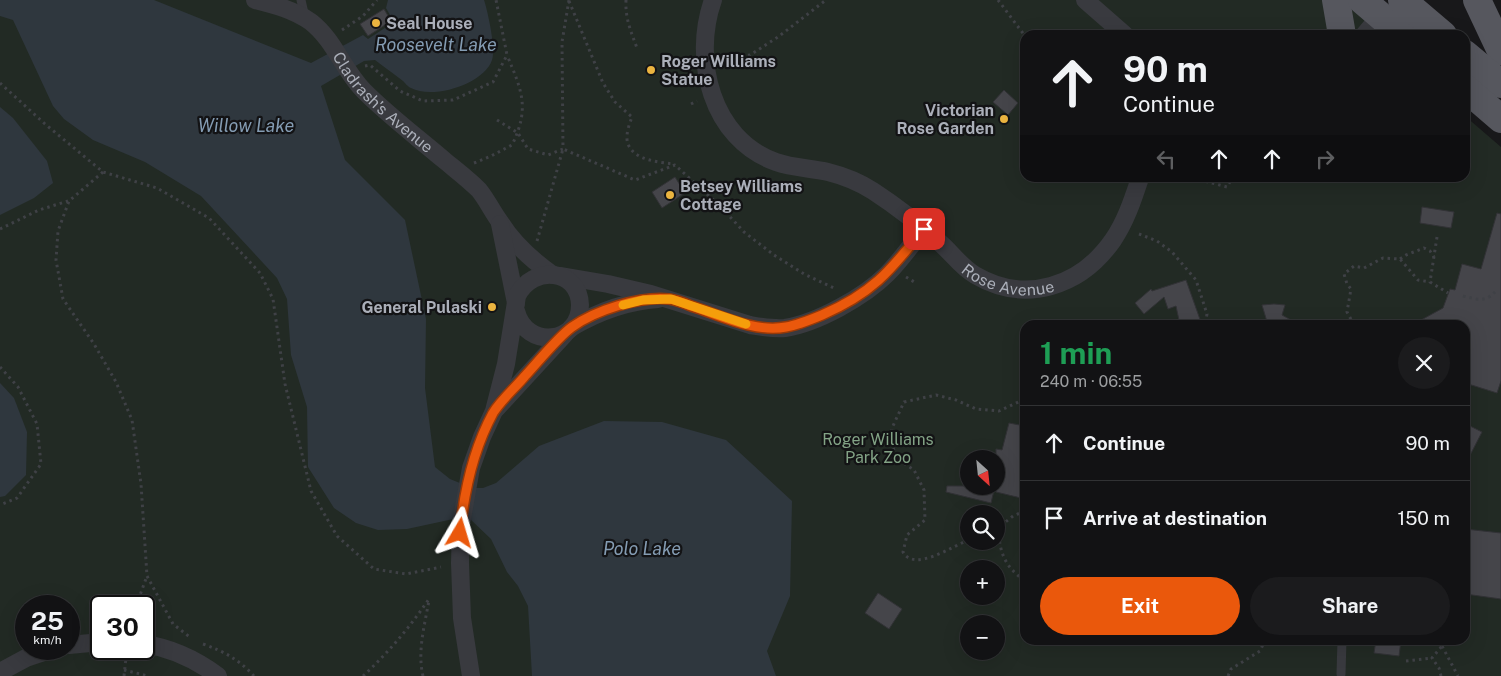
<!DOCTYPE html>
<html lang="en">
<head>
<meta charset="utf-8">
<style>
	:root { --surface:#121214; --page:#1b1b1d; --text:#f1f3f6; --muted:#9c9ea0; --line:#313234; --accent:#ea580c }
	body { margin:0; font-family:"Public Sans",sans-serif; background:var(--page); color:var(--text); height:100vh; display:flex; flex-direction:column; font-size:19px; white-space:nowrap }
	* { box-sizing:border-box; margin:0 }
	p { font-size:16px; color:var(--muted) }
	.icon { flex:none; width:28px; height:28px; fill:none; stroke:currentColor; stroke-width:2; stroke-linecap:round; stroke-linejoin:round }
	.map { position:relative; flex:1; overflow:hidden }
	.side { position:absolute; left:1020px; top:320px; width:450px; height:325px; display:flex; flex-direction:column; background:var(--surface); border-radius:15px; box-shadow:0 5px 20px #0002,0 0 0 1px var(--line) }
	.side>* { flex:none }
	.banner { position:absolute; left:1020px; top:30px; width:450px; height:152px; border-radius:15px; box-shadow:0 5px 20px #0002,0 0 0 1px var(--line); background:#121214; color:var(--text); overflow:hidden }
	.needle { width:32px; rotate:153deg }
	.buttons { position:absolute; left:960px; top:450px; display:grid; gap:10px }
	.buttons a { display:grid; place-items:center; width:45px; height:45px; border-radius:50%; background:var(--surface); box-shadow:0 5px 20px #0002,0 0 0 1px var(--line); font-size:25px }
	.speed { position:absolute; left:15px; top:595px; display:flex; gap:10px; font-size:25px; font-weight:700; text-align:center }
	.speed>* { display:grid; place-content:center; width:65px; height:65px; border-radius:50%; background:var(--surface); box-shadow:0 5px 20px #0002,0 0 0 1px var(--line); line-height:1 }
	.speed small { font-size:12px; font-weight:400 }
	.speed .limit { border:2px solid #111; border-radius:8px; background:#fff; color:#111 }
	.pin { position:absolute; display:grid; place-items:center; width:42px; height:42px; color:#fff; margin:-21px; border-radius:10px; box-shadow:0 2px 8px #0006 }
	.me { position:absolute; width:55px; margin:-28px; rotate:7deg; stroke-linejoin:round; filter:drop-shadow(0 0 4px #0008) }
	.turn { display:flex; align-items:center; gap:18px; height:105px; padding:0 20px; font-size:22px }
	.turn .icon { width:65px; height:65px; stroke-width:2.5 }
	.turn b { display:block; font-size:35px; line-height:42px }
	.lanes { display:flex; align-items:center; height:48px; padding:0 20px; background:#0003; justify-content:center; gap:25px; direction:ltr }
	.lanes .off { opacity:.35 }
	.round { display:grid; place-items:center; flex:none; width:52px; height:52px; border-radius:26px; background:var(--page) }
	.head { display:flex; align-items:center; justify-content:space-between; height:85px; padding:0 20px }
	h1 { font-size:30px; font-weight:700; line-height:38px; color:#1e9e55 }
	.primary-button { display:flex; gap:10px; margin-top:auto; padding:10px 20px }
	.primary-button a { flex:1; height:58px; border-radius:30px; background:var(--accent); color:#fff; font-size:20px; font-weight:700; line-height:58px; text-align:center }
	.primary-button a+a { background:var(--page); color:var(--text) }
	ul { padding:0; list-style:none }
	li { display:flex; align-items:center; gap:15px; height:75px; padding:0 20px; border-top:1px solid var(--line) }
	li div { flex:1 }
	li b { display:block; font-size:19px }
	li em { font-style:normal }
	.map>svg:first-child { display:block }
	.green { fill:#222a24; fill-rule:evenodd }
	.water { fill:#2f373e }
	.building { fill:#45454a; stroke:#323236 }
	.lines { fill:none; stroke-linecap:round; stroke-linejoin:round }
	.path { stroke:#3f4146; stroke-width:3; stroke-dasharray:2.5 4; stroke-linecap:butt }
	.lane { stroke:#393a3f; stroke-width:9 }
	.street { stroke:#393a3f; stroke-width:18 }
	.primary { stroke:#56575e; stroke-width:28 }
	.route-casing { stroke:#983908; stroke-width:12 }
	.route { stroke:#ea580c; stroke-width:9 }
	.slow { stroke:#f59e0b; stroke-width:9 }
	.poi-dot { fill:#ebb440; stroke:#131315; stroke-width:2 }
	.labels { text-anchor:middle; stroke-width:4.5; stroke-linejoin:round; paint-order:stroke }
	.poi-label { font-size:16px; font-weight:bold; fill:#abafb9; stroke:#131315; text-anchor:start }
	.street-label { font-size:16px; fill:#abafb9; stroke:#131315 }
	.park-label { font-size:16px; fill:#83a386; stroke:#131315 }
	.water-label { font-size:18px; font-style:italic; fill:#849cb3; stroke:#131315 }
</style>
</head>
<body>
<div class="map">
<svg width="1501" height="676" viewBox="0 0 1501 676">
	<rect width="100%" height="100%" fill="#18181a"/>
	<path class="green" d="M 0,0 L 1383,0 L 1361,27 L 1371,35 L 1025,35 L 1025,178 L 1465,178 L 1465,116 L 1501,147 L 1501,676 L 0,676 ZM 1025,325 L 1465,325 L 1465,640 L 1025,640 ZM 969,459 L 996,459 L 996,486 L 969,486 ZM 969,514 L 996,514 L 996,541 L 969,541 ZM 969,569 L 996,569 L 996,596 L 969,596 ZM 26,606 L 69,606 L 69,649 L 26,649 ZM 101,606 L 144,606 L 144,649 L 101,649 ZM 969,624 L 996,624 L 996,651 L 969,651 Z"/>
	<g class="water">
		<path d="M 0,0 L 154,0 L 311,63 L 363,35 L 368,39 L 394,22 L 386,8 L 388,0 L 484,0 C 488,12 496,49 492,60 C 484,84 433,100 411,88 C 408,87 405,83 403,81 C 394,74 384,67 375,60 L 364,61 L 321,86 L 345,160 L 405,220 L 426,319 L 425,388 L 435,467 L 450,479 L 472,488 L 483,488 L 496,483 L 539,446 L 604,421 L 662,422 L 726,440 L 792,501 L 790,596 L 767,651 L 776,676 L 532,676 L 528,606 L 518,586 L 507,572 L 491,539 L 469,518 L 458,518 L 407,529 L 378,530 L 356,523 L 334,508 L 308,467 L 307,407 L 291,355 L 287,299 L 277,278 L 201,196 L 145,162 L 93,140 L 64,119 L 53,106 L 13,20 L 0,16 Z"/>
		<path d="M 0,107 L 13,118 L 47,161 L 53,183 L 34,198 L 0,215 Z"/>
		<path d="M 0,383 L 14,398 L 27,432 L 26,475 L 5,496 L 0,497 Z"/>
	</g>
	<g class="building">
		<path d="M 384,9 L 391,21 L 368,36 L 360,24 Z"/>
		<path d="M 1004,90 L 1018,103 L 1008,115 L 993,102 Z"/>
		<path d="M 675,177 L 685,193 L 662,208 L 652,192 Z"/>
		<path d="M 1422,207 L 1454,212 L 1451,228 L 1420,223 Z"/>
		<path d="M 1497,213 L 1501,214 L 1501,381 L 1497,393 L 1465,383 L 1465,325 L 1412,325 L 1443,308 L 1450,289 L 1455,290 L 1462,264 L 1481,269 Z"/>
		<path d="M 1186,280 L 1202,325 L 1180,325 L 1176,306 L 1168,309 L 1164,297 L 1144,314 L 1135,303 L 1151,289 L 1152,291 Z"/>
		<path d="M 1274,304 L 1285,305 L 1282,315 L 1300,325 L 1268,325 L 1262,305 Z"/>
		<path d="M 1009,423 L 1025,426 L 1025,499 L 996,492 L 996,449 L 1002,450 Z"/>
		<path d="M 1470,426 L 1482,432 L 1465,465 L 1465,435 Z"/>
		<path d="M 947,486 L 995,486 L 991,503 L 946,492 Z"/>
		<path d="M 1465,529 L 1501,533 L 1501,599 L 1465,594 Z"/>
		<path d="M 878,593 L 902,609 L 889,629 L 865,613 Z"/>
		<path d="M 1376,640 L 1401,640 L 1399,656 L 1374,653 Z"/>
	</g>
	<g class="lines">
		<g class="path">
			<path d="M 626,0 C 625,18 631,32 637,48"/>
			<path d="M 998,0 L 1025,36"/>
			<path d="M 569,1 L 603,83 L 615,102 L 632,117 C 629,125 625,136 628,144 C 634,160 658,162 673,164"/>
			<path d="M 342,30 L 363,16 L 377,0"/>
			<path d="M 722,58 L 750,55 L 778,37 L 826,0"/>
			<path d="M 365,66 L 370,65 L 400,91 L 423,101 L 453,100 L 493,82 L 507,55 L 496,0"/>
			<path d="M 0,83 L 45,124 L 103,172 L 157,188 L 209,218 L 260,273 L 273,299 L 285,384 L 311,491 L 337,536 L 374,569 L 406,574 L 441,567"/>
			<path d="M 1022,85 L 1025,82"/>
			<path d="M 691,104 L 697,101"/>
			<path d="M 497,120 L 518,133 L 528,149 L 548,155 L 563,149 L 562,42 L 569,0"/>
			<path d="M 474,163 L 491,156 L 512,145 C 530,108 522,91 507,55"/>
			<path d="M 103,172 L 69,201 L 58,231 L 56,260 L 63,299 L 94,344 L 116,382 L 132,420 L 141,484 L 147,576 L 173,624 L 191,638"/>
			<path d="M 1193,178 L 1227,187 L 1232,178"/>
			<path d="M 0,229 L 39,210 L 68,201"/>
			<path d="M 1139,234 L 1157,241 L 1172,252 L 1196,280 L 1207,314 L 1205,325"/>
			<path d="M 1437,237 L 1430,282 L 1448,293"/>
			<path d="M 537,241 L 563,149 L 635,180 L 675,165 L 720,206 L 744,232 L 774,255 L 804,274 L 836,289"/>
			<path d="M 1400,259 L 1406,255 L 1424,248 L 1430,251 L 1434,257"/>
			<path d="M 906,277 L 916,283"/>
			<path d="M 1463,296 C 1476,299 1485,303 1495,292"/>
			<path d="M 1354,325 L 1347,312 L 1351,289 L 1347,284 L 1344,274 L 1354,266 L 1364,268 L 1383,258 L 1400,259 L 1418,280 L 1430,282"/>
			<path d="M 0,367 L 18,387 L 37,424 L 41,464 L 17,498 L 0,505"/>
			<path d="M 1025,511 L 1013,516 L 998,528 C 1000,553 1004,566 1025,581"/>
			<path d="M 969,540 C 954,545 914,573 903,552 L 907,535 L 925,520 L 924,490 L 914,470 L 899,460 L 890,442 L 892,428 L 904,402 L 936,395 L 956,400 L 976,409 L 999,411 L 1025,399"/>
			<path d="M 136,606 L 147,576"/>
			<path d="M 1444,640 L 1442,646 L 1458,676"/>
			<path d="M 203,644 C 225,652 238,659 254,676"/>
			<path d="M 1406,661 L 1432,658"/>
			<path d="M 124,670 L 148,676"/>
			<path d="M 124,676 L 127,649"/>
			<path d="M 363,676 C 388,653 410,627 429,599"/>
			<path d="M 423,676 C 417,651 425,624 429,600"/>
			<path d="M 1228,676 L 1231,669 L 1260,651 L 1265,640"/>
			<path d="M 1441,676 L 1439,668 L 1432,658 L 1442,646"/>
		</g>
		<g class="lane">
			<path d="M 301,0 L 305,18"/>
			<path d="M 1341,674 L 1342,640"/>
		</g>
		<g class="street">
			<path id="s1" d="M 255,0 C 275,5 294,10 311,22 C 335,41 343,70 364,91 C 389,116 417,137 444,160 C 456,170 468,179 479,190 C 487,200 492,211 500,222 C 513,243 533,261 553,275"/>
			<path id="s2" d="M 713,0 C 692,59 711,139 776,162 C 793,168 811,168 828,172 C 844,176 859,182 873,191 C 896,206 918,223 939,242 C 951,252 961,267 975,275 C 1026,305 1081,286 1113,240 C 1126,221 1133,199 1140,178"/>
			<path d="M 1085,0 L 1125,35"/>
			<path d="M 1364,35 L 1380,16"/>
			<path d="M 500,224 L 516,303"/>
			<path d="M 561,276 L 608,284 L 651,294 L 750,325 C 762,327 773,329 785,328 C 817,323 864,297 887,274 C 901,260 912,244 924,229"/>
			<path d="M 572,327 C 598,312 627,301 658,299"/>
			<path d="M 496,409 L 565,334"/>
			<path d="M 144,644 C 172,648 195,659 218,676"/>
			<path d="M 69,645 L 101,642"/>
			<path d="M 0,672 L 26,658 L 53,649"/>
			<path d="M 471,676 L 462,618 L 460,563 L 461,524 L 471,468 L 482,437 L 494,411 L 506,364 L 517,296 C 533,264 579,269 580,305 C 580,344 526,350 516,311"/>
		</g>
		<g class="primary">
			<path d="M 1336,0 L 1342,35"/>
			<path d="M 1362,0 L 1403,35"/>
			<path d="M 1402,0 L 1443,35"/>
			<path d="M 1477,0 L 1501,51"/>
			<path d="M 1465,54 L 1501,84"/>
			<path d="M 1465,88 L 1501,119"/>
		</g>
	</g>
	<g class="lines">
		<defs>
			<path id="route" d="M 460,533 C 464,491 473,450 493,413 C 501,400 515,388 525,376 C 538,362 558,337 572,327 C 596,310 640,296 669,299 C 676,300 684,303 691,306 C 720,315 754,333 786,327 C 798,325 810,320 822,315 C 873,293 890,271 924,229"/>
		</defs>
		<use href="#route" class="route-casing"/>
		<use href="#route" class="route"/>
		<path class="slow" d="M 623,305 L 643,300 L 671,299 L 746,324"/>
	</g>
	<g class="poi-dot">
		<circle cx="376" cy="23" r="5"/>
		<circle cx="651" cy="70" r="5"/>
		<circle cx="1004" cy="119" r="5"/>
		<circle cx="670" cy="195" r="5"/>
		<circle cx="492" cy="307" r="5"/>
	</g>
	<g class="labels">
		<g class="poi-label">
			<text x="386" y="29">Seal House</text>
			<text x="661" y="67">Roger Williams<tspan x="661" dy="18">Statue</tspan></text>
			<text x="994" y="116" text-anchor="end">Victorian<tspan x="994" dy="18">Rose Garden</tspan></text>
			<text x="680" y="192">Betsey Williams<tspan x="680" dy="18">Cottage</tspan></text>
			<text x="482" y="313" text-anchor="end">General Pulaski</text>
		</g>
		<g class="street-label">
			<text dy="6" stroke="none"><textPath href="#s1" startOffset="169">Cladrash's Avenue</textPath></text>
			<text dy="6" stroke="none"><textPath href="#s2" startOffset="461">Rose Avenue</textPath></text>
		</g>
		<g class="park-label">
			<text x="878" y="445">Roger Williams<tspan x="878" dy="18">Park Zoo</tspan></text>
		</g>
		<g class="water-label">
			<text x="436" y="51">Roosevelt Lake</text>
			<text x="246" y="132">Willow Lake</text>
			<text x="642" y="555">Polo Lake</text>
		</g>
	</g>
</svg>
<div class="buttons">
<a><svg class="needle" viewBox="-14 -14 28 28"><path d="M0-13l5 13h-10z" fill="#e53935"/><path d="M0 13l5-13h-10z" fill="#9c9ea0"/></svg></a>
<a><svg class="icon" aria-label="search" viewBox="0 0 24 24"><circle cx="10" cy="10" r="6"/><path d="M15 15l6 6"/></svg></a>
<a>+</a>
<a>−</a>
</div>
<div class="speed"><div>25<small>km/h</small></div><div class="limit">30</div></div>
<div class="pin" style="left:924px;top:229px;background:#d93025"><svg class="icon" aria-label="arrive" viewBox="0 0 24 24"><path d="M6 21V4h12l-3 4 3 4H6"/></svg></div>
<svg class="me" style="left:460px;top:533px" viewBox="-20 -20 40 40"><path d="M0-17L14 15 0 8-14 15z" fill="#ea580c" stroke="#fff" stroke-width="4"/></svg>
<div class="banner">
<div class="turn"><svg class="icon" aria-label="ahead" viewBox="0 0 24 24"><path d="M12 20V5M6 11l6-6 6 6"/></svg><div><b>90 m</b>Continue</div></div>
<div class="lanes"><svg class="icon off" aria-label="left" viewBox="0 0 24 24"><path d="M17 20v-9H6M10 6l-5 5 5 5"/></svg><svg class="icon" aria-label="ahead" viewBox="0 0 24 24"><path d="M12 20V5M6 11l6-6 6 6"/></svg><svg class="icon" aria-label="ahead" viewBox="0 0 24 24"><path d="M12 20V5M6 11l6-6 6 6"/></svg><svg class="icon off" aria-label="right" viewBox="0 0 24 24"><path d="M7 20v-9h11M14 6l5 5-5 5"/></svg></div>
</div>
<section class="side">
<div class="head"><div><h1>1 min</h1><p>240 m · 06:55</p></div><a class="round"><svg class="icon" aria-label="close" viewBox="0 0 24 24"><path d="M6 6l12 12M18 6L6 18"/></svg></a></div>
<ul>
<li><svg class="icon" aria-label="ahead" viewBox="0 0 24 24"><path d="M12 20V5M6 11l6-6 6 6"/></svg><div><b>Continue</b></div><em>90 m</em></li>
<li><svg class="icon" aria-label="arrive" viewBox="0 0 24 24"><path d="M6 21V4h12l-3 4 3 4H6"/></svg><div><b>Arrive at destination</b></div><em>150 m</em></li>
</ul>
<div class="primary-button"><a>Exit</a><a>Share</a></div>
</section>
</div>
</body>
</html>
